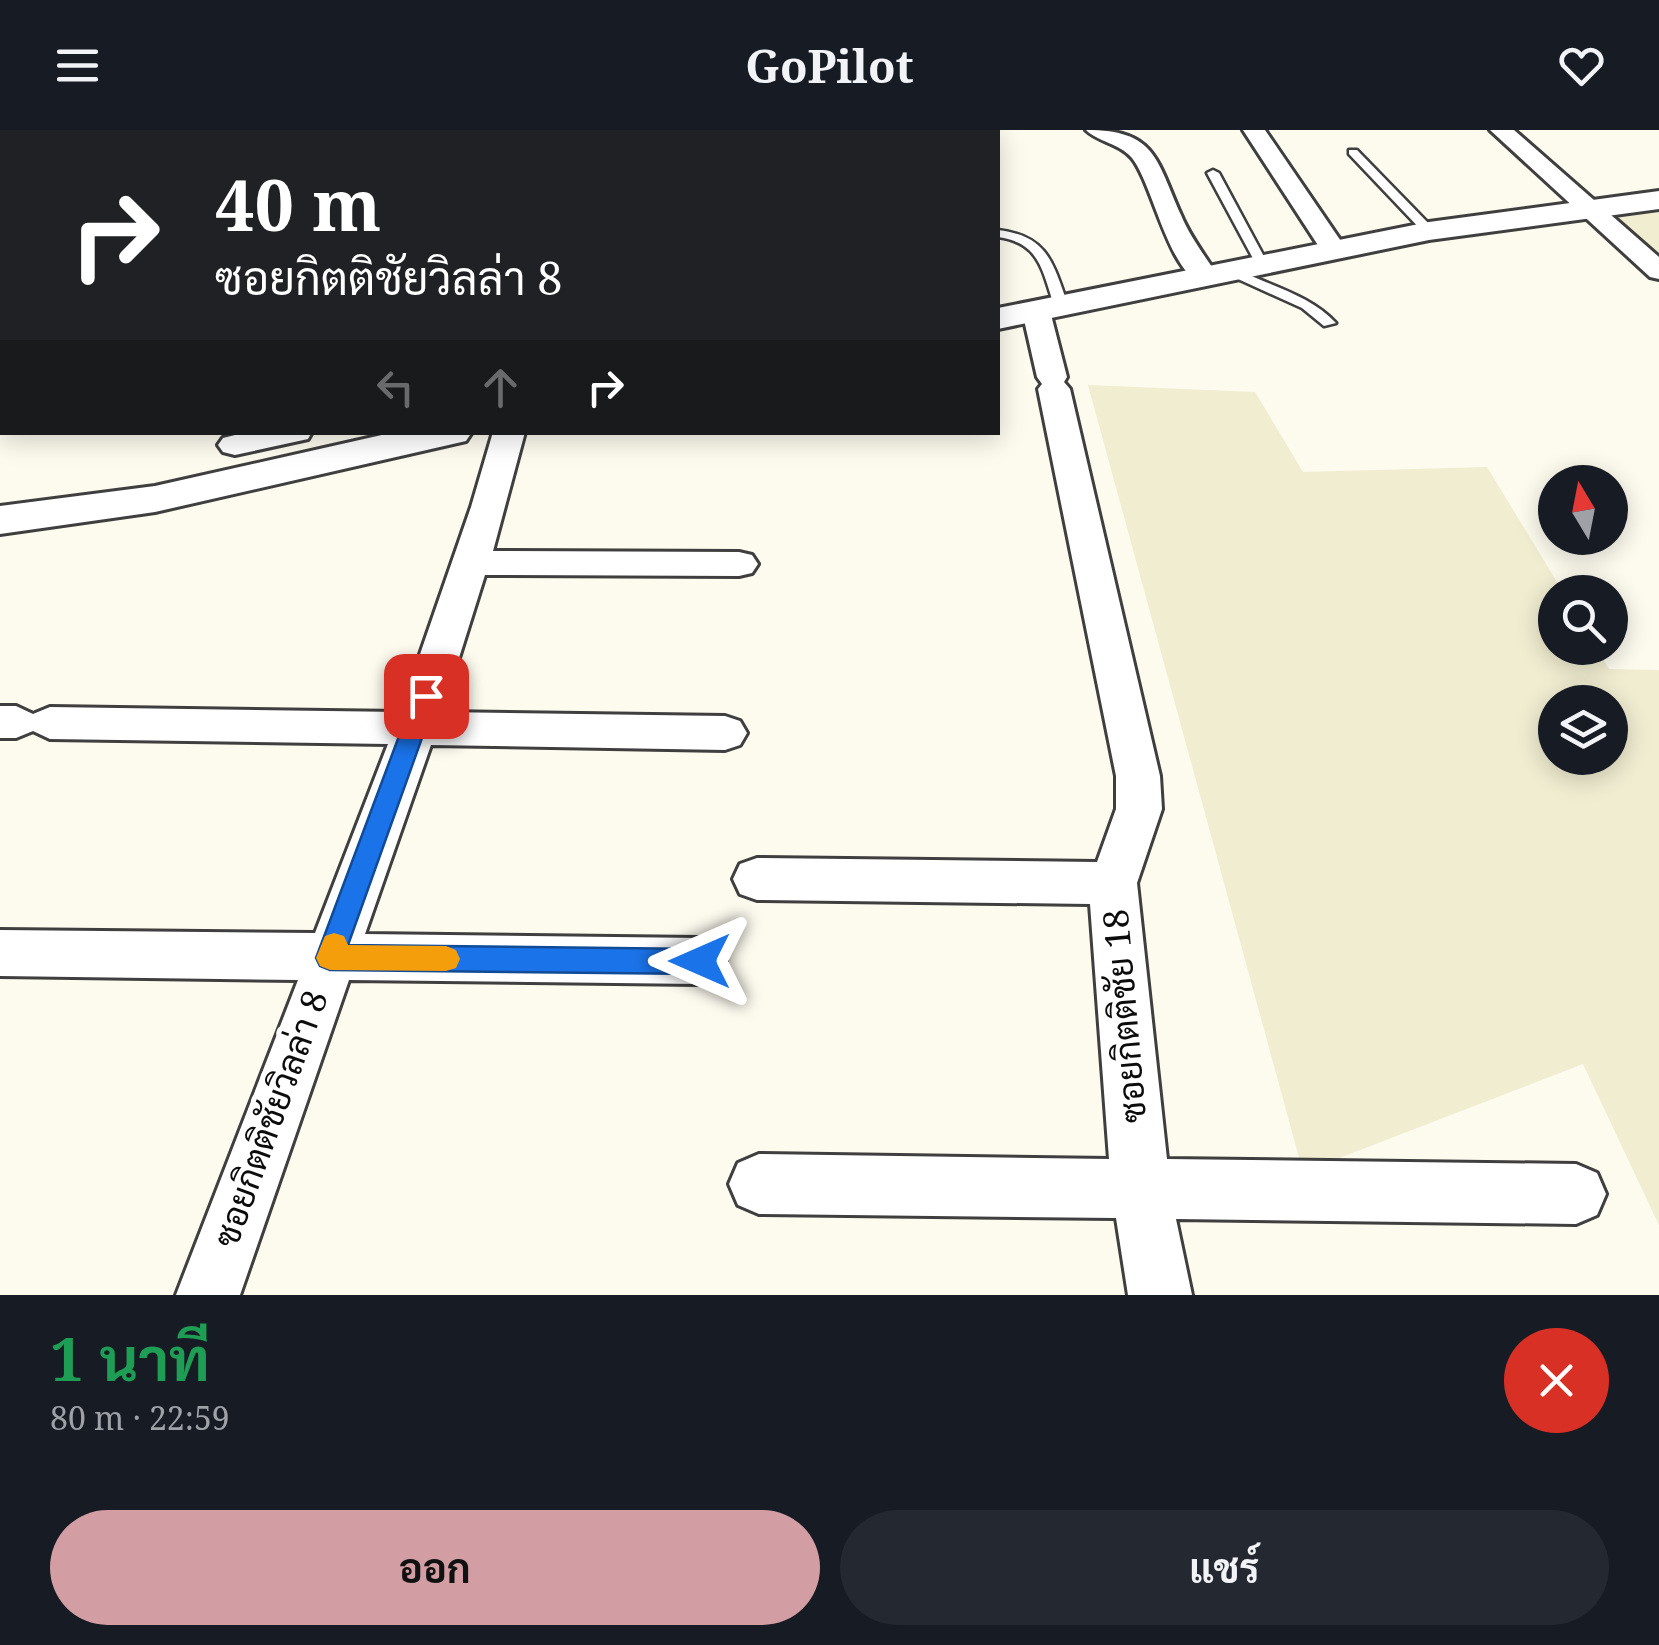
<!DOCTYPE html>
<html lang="th">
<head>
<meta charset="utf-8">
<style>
	:root { --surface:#171b24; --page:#242831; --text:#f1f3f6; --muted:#9ea1a6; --accent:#d29da3 }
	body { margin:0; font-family:"Noto Serif",Sarabun,serif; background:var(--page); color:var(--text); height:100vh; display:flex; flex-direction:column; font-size:38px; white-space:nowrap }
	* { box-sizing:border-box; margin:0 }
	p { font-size:32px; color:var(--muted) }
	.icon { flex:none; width:55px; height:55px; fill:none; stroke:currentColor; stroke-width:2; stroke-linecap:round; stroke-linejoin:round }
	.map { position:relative; height:1165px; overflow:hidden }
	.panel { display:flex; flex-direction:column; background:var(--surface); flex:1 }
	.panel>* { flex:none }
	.guide { position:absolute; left:0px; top:0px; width:1000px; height:305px; box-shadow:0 5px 25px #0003; background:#202124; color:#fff; overflow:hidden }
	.needle { width:65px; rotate:350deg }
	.buttons { position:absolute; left:1538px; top:335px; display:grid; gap:20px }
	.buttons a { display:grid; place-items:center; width:90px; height:90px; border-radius:50%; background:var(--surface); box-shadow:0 5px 25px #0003; font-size:50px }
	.pin { position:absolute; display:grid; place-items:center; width:85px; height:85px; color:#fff; margin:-42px; border-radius:20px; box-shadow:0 5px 15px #0006 }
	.me { position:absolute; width:110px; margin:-55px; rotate:270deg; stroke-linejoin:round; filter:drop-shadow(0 0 8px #0008) }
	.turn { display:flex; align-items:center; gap:35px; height:210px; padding:0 50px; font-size:45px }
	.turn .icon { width:130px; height:130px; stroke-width:2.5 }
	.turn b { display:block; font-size:70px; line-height:85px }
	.lanes { display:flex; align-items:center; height:95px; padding:0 50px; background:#0003; justify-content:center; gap:50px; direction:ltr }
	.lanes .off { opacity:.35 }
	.round { display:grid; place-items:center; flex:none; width:105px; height:105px; border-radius:52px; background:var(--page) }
	.overview { display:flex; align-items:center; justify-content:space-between; height:170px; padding:0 50px }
	h1 { font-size:60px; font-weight:700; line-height:75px; color:#1e9e55 }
	.button { display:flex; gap:20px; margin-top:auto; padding:20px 50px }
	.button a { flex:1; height:115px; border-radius:60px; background:var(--accent); color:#111; font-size:40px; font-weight:700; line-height:115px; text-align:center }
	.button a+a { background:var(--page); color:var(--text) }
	header { display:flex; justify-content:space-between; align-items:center; height:130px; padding:0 50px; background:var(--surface); font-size:45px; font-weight:700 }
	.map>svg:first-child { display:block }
	.farmland { fill:#f0edd1; fill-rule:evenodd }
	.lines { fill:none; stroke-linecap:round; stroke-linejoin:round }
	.service-casing { stroke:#3f3f3f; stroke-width:5 }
	.minor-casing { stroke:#3f3f3f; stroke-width:6 }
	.tertiary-casing { stroke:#3f3f3f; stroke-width:6 }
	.service { fill:#fff; fill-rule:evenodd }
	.minor { fill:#fff; fill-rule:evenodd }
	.tertiary { fill:#fff; fill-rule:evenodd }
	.route { fill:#1a73e8; stroke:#114b97; stroke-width:2.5 }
	.slow { fill:#f59e0b }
	.labels { text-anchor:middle; stroke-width:10; stroke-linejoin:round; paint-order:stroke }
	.street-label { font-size:35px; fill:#0c0c0c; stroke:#fff }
</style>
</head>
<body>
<header><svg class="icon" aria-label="menu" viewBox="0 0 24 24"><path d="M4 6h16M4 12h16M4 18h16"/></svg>GoPilot<svg class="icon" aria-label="heart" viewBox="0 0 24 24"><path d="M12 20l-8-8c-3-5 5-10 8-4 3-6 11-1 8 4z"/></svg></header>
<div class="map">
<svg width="1659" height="1165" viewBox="0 0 1659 1165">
	<rect width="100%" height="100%" fill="#fdfaee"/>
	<g class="farmland">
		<path d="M 1659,81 L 1659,129 L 1614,87 Z"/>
		<path d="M 1088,255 L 1255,262 L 1303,342 L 1487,337 L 1563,462 L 1555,462 L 1555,518 L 1596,518 L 1609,539 L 1659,540 L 1659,1095 L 1583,934 L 1303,1042 ZM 1555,572 L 1610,572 L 1610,628 L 1555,628 Z"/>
	</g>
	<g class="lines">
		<defs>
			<g id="service">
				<path d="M 1349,20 L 1357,20 L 1433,98 L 1433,104 L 1425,104 L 1349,24 Z"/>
				<path d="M 1213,40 L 1219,43 L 1268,134 L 1266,137 L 1256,134 L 1207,43 Z"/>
				<path d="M 998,100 C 1048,106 1053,133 1068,175 L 1066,178 L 1054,175 C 1042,140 1040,113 998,107 Z"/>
				<path d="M 1227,138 L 1235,138 C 1269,156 1309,164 1336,193 L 1324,196 L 1302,178 L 1227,144 Z"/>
			</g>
			<g id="minor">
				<rect x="797" y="0" width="22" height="2"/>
				<path d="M 905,0 L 927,0 L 928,2 L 906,2 Z"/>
				<path d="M 1086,0 C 1156,0 1156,29 1181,85 C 1190,107 1205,126 1218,146 L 1214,152 L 1204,154 C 1169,145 1153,54 1132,28 C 1119,13 1098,12 1086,0 Z"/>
				<path d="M 1243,0 L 1265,0 L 1347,120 L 1343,126 L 1325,126 Z"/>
				<path d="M 1490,0 L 1514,0 L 1659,127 L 1659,149 L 1650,147 Z"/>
				<path d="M 1036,173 L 1046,175 L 1050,181 L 1067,247 L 1064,252 L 1070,259 L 1160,646 L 1162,679 L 1137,753 L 1167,1029 L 1576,1034 L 1597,1043 L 1606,1064 L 1597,1085 L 1576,1094 L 1176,1089 L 1192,1165 L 1128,1165 L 1116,1088 L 759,1084 L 738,1075 L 729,1054 L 738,1033 L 759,1024 L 1109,1029 L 1090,774 L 757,770 L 740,764 L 733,749 L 740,734 L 757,728 L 1097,732 L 1116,679 L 1116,646 L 1038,259 L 1042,254 L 1037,247 L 1022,181 L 1026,175 Z"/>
				<path d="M 2,202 L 2,221 L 0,222 L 0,203 Z"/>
				<path d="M 247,302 L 312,302 L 308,309 L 235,325 L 223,322 L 218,315 L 223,308 Z"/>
				<path d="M 493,302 L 525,302 L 493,421 L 739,422 L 752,425 L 758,434 L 752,443 L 739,446 L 485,445 L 442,582 L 725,586 L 740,591 L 747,603 L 740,615 L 725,620 L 431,615 L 365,804 L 700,808 L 718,814 L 726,831 L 718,848 L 700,854 L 349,850 L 240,1165 L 176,1165 L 298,850 L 0,846 L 0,800 L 315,803 L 388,614 L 50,609 L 33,601 L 16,608 L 0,608 L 0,576 L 16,576 L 33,584 L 50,577 L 400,582 L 471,377 Z"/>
			</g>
			<g id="tertiary">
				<path d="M 1659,61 L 1659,79 L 1429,110 L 998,199 L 998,178 L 1429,92 Z"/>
				<path d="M 395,302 L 472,302 L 466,311 L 155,382 L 0,404 L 0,376 L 155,356 Z"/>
			</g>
		</defs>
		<use href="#service" class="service-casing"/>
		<use href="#minor" class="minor-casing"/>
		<use href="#tertiary" class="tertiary-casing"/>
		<use href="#service" class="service"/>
		<use href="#minor" class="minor"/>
		<use href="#tertiary" class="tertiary"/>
	</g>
	<path class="route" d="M 426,558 L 437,566 L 348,815 L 700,819 L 710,822 L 714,831 L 710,840 L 700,844 L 330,840 L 320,836 L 316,828 L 414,566 Z"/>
	<path class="slow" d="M 334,803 L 344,806 L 348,815 L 446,816 L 456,820 L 460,829 L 456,838 L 446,841 L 330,840 L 320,836 L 316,828 L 325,806 Z"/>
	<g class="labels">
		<g class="street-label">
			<text transform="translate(1125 886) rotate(-95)" y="12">ซอยกิตติชัย 18</text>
			<text transform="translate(271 989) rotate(-70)" y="12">ซอยกิตติชัยวิลล่า 8</text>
		</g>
	</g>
</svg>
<div class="buttons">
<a><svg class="needle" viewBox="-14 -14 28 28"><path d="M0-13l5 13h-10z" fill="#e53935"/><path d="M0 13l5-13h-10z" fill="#9ea1a6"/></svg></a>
<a><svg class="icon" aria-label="search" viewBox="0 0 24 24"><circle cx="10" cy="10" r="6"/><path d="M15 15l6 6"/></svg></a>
<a><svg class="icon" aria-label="layers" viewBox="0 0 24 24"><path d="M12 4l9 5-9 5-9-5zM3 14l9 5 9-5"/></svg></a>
</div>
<div class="pin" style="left:426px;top:566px;background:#d93025"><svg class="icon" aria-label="arrive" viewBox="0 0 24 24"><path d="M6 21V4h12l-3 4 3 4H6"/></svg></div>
<svg class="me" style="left:700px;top:831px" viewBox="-20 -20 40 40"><path d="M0-17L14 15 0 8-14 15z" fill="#1a73e8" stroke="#fff" stroke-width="4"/></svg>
<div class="guide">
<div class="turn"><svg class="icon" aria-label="right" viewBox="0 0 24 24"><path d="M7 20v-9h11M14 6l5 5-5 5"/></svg><div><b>40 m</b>ซอยกิตติชัยวิลล่า 8</div></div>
<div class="lanes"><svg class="icon off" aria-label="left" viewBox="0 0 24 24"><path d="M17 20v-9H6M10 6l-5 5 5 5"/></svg><svg class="icon off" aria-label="ahead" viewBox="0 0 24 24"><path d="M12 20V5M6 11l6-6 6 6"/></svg><svg class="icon" aria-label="right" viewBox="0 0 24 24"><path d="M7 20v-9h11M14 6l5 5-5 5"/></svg></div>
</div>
</div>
<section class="panel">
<div class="overview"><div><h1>1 นาที</h1><p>80 m · 22:59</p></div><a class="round" style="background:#d93025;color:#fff"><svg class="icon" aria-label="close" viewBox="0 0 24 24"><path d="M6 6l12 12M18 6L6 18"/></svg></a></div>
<div class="button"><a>ออก</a><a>แชร์</a></div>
</section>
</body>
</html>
